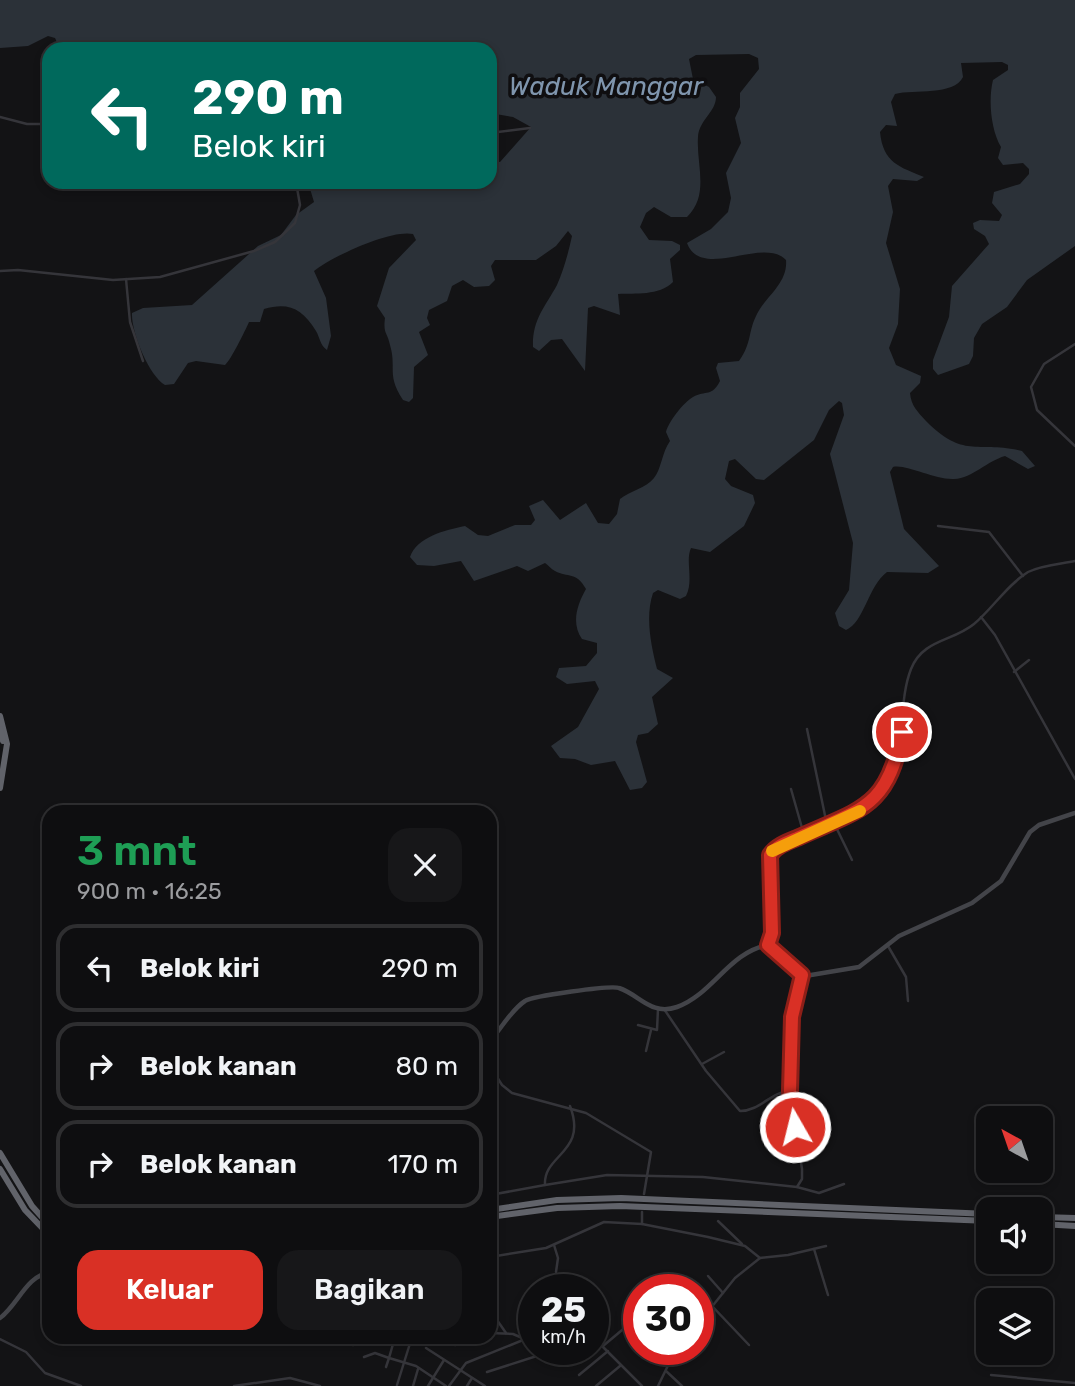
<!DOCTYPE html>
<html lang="id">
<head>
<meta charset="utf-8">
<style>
	:root { --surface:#0e0e10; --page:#171719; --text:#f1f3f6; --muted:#9b9c9f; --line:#2e2e30; --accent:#d93025 }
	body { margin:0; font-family:Rubik,sans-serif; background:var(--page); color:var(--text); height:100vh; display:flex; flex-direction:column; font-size:26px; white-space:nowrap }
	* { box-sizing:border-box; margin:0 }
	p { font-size:23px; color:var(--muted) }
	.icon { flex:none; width:38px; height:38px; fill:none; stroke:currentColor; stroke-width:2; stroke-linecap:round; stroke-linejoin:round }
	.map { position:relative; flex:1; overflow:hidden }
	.sheet { position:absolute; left:42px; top:805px; width:455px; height:539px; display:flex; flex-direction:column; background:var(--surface); border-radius:21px; box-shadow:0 4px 10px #0003,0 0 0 2px var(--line) }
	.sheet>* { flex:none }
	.guide { position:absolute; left:42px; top:42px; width:455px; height:147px; border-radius:21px; box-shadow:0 4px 10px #0003,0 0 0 2px var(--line); background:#00695c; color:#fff; overflow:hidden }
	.needle { width:46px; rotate:320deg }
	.buttons { position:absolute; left:976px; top:1106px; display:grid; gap:14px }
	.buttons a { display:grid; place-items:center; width:77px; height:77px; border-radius:14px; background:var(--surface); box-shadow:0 4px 10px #0003,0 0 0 2px var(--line); font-size:35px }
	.speed { position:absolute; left:518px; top:1274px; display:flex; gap:14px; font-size:35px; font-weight:700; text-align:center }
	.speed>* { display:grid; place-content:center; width:91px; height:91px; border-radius:50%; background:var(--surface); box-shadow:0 4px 10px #0003,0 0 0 2px var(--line); line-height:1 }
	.speed small { font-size:18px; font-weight:400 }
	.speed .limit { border:10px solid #d22; background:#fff; color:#111 }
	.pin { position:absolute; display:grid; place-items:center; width:60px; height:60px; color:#fff; margin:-30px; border:4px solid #fff; border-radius:50%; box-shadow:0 2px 7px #0007 }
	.me { position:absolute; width:77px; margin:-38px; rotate:352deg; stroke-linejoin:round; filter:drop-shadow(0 0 5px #0008) }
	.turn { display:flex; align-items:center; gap:24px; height:147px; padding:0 35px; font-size:32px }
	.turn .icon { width:91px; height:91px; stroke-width:2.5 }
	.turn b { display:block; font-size:49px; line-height:60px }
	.round { display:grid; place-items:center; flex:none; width:74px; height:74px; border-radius:21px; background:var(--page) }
	.head { display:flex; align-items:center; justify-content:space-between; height:119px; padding:0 35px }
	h1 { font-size:42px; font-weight:600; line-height:52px; color:#1e9e55 }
	.primary-button { display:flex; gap:14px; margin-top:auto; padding:14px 35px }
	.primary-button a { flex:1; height:80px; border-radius:21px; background:var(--accent); color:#fff; font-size:28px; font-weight:600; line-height:80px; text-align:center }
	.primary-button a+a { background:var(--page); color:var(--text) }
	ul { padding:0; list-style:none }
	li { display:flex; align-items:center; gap:21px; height:88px; margin:0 14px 10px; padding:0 21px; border:4px solid var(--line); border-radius:21px }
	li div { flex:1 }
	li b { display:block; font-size:26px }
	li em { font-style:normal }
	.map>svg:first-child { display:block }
	.water { fill:#2b3138 }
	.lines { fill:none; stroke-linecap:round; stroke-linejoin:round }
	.street { stroke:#35353a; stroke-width:2.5 }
	.secondary { stroke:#434449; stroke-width:4.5 }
	.highway { stroke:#61636a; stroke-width:6 }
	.route-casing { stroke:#8d1f18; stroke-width:18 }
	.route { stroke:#d93025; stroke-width:12 }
	.slow { stroke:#f59e0b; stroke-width:12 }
	.labels { text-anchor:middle; stroke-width:7; stroke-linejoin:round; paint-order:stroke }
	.water-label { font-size:26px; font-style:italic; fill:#7f95ad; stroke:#0f0e10 }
</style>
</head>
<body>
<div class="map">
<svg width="1075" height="1386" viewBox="0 0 1075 1386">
	<rect width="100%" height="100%" fill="#131315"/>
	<path class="water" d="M 0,0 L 1075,0 L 1075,246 L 1027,280 L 1007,307 L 982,324 L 974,338 L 973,356 L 969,364 L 938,375 L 933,369 L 933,360 L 949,317 L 952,286 L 989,244 L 985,236 L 974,229 L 973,223 L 980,220 L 999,221 L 1002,215 L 992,203 L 994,192 L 1020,184 L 1029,174 L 1029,169 L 1023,163 L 1003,165 L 998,158 L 1001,147 C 991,130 988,100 993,80 L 1008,70 L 1008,65 L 1002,62 L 961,63 L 963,77 C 954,96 914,89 895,94 L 891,102 L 897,126 L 886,125 L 880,132 C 883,163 900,167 924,177 L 917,181 L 893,179 L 888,186 L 893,212 L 886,243 L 900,289 L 898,324 L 889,348 L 896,365 L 921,376 L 920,383 L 910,393 C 911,406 918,412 926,421 C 965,460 977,440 1022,451 L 1035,466 L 1028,469 L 1005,456 C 987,461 973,478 954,479 C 934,480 907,464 893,467 L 890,472 L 904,529 L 939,566 L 928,573 L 887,572 C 868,586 864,623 846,630 L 839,626 L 835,613 L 849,590 L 853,543 L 830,454 L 844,415 L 842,403 L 839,401 L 829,410 L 814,440 L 764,480 L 756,479 L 735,459 L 729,461 L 725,479 L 731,486 L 753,495 L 755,503 L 744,526 L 710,552 L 691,548 C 685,561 694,580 686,596 L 680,599 L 658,590 L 653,593 C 645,617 651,645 657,669 L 673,678 L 652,697 L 658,724 L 648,733 L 638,735 L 636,742 L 647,782 L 642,788 L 630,790 L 615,761 L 591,765 L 575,759 L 560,758 L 551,746 L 578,727 L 599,689 L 595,681 L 567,684 L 556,677 L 559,668 L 586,666 L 597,653 L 597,643 L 582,639 C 571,623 577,605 586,589 C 576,571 568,578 555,571 C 551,569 548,565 545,563 L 528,571 L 517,566 L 474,581 L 461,561 L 434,566 L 417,565 L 410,557 C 417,537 445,530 465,526 L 478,535 L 488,536 L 515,525 L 531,525 L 535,520 L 529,506 L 543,500 L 560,520 L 586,503 L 598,523 L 609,524 L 617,514 L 620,499 C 630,491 646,488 654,478 C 661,470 662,452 670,441 L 666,432 C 669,421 683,403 693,397 C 706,390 712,397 720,381 L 716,368 L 718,363 L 739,361 C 752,343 748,331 757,314 C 766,296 788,283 786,260 C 763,236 701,281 687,243 L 711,229 L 728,212 L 731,198 L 726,173 L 741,143 L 735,118 L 740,107 L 740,93 L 759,69 L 758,58 L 749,54 L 696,55 L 689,59 L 693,79 L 709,87 L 716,97 C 716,112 699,120 698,137 C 696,164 710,195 687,217 L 671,217 L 654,207 L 646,213 L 640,227 L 649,240 L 672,241 L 680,245 L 680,250 L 670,259 L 673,282 C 659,296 635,293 618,294 L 620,315 L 594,306 L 588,308 L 585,371 L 562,339 L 551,340 L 539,351 L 533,347 C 532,320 545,307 557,285 C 564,269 568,254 572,236 L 568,231 L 556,246 L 536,260 L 495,260 L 491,266 L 495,280 L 489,286 L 474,287 L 463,280 L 452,286 L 447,301 L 429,310 L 427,318 L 430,325 L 419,332 L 428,355 L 414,367 L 413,398 L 409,402 L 403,400 C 386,374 397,369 390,345 C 387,331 383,334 385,318 L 377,306 L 389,268 L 416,240 L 413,234 C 391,229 331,257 314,271 L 326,298 L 331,336 L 327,350 C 320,345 320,338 316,331 C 302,308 288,302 264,309 L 260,322 L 249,322 C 245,331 231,360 225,365 L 196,361 L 188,363 L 174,384 L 165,385 C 149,376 131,332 132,313 L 143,308 L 192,305 L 258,246 L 281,235 L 296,215 L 314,202 L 308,182 L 490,182 L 490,161 L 500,162 L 531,127 L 513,117 L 490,113 L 490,49 L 314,49 L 302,45 L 273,49 L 89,49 L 85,46 L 60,49 L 55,38 L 48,36 L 28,46 L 0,48 Z"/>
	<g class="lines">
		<g class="street">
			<path d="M 0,117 L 27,124 L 49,124"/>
			<path d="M 490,133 L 530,128"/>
			<path d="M 0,271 L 18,270 L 113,280 L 160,277 L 254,251 L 275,242 L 295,223 L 300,205 L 296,182"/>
			<path d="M 126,279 L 130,322 L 143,361"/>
			<path d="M 1075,344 L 1044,364 L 1031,387 L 1037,410 L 1075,446"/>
			<path d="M 938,526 L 989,532 L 1023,576"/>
			<path d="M 981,617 L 995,635 L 1075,779"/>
			<path d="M 1014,672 L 1029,660"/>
			<path d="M 807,729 L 827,825"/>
			<path d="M 791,789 L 804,835"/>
			<path d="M 834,823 L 852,860"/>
			<path d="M 768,945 L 772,933 L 770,855 C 784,832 851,822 876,797 C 911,763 895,710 911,669 C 923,639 952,642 974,624 C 993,608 1007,585 1028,572 C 1042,565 1060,564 1075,561"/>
			<path d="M 888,946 L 906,977 L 908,1001"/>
			<path d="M 664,1009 L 706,1071 L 740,1111 C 760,1111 771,1092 789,1091"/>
			<path d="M 638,1025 L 657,1030 L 658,1009"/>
			<path d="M 646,1051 L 651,1030"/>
			<path d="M 702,1064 L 724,1052"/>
			<path d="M 490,1066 L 502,1085 L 512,1093 L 586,1113 L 651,1152 L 644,1194"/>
			<path d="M 545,1185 L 607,1175 L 703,1177 L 797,1187 L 819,1193 L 844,1184"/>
			<path d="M 797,1187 L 802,1179 L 802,1169 L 790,1091 L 792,1017 L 802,975"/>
			<path d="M 490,1195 L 545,1185 C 543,1154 588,1153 570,1106"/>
			<path d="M 718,1221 L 742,1244"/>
			<path d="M 642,1224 L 642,1212"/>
			<path d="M 554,1245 L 558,1258 L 556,1272"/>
			<path d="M 814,1249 L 828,1295"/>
			<path d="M 490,1257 L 546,1248 L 604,1222 L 642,1224 L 708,1237 L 745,1246 L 760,1258"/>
			<path d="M 708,1276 L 723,1293"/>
			<path d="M 712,1306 L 749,1345"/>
			<path d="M 490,1310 L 506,1333"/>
			<path d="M 698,1324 L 735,1278 L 760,1258 L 788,1255 L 826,1246"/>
			<path d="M 490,1325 L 492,1332"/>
			<path d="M 490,1333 L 513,1334 L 534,1343"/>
			<path d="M 343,1337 L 353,1345 L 371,1340 L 393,1345"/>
			<path d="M 395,1337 L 389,1358 L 416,1366 L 446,1386"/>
			<path d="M 442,1337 L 455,1345 L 479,1337"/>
			<path d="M 593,1337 L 642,1386"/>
			<path d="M 0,1339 L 26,1352 L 45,1373 L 81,1386"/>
			<path d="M 603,1346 L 634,1320"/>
			<path d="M 426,1348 L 485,1386"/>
			<path d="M 539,1349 L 543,1354 L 567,1359 L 579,1349"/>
			<path d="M 364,1357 L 375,1353 L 389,1358 L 386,1367"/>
			<path d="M 666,1371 L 682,1386"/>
			<path d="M 487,1372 L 543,1354"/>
			<path d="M 579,1375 L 608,1351"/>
			<path d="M 991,1375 L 1075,1383"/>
			<path d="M 397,1385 L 412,1337"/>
			<path d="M 234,1386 L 290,1378 L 320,1386"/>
			<path d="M 413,1386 L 418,1369"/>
			<path d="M 428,1386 L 444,1360"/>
			<path d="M 449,1386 L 466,1363 L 528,1338"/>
			<path d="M 467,1386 L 472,1378"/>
			<path d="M 596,1386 L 620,1366"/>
			<path d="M 658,1386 L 676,1349"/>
		</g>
		<g class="secondary">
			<path d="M 490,1041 C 501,1029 511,1010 525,1001 C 532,996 611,985 619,988 C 640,995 651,1016 677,1007 C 713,994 729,952 768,945 L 805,976 L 859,967 L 899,936 L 972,903 L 1001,881 L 1030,832 L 1039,825 L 1075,813"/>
			<path d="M 0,1318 C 17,1306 27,1275 49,1273"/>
		</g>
		<g class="highway">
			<path d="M 0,716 L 7,744 L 0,788"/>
			<path d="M 0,729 L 3,741"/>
			<path d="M 0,1153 L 32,1206 L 49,1225"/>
			<path d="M 0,1169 L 25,1210 L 49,1235"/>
			<path d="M 490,1210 L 557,1200 L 621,1198 L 989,1214"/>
			<path d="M 490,1217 L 557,1208 L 620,1206 L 989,1221"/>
			<path d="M 1041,1217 L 1075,1218"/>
			<path d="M 1041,1224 L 1075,1226"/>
		</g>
	</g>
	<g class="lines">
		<defs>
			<path id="route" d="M 795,1127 L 790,1091 L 792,1017 L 802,975 L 768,945 L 772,933 L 770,855 C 776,846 787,842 797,838 C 860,809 888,809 902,732"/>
		</defs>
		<use href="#route" class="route-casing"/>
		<use href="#route" class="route"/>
		<path class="slow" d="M 772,851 L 860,811"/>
	</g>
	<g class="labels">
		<g class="water-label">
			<text x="606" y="95">Waduk Manggar</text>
		</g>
	</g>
</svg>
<div class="buttons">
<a><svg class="needle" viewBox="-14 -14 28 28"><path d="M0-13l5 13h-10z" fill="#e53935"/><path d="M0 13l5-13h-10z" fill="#9b9c9f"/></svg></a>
<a><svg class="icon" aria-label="sound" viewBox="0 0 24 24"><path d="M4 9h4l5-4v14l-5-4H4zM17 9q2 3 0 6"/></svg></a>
<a><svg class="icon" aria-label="layers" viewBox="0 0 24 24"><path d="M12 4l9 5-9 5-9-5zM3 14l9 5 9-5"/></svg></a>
</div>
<div class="speed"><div>25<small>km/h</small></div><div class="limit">30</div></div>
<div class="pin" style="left:902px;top:732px;background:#d93025"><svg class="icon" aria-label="arrive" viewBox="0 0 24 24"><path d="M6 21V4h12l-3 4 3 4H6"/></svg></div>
<svg class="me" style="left:795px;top:1127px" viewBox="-20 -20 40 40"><circle r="17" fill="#d93025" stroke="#fff" stroke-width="3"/><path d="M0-11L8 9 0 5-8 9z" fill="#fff"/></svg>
<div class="guide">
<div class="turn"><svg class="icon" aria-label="left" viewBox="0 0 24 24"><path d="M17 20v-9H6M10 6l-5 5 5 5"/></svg><div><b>290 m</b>Belok kiri</div></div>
</div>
<section class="sheet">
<div class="head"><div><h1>3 mnt</h1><p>900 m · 16:25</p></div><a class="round"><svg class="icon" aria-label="close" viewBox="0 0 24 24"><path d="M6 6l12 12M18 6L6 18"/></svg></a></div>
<ul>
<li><svg class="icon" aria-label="left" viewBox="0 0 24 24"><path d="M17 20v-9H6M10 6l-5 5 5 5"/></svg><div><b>Belok kiri</b></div><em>290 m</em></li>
<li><svg class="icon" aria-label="right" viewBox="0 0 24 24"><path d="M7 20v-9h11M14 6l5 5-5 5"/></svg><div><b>Belok kanan</b></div><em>80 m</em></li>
<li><svg class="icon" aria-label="right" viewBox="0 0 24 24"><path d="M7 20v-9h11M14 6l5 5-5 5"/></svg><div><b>Belok kanan</b></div><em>170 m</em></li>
</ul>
<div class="primary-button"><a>Keluar</a><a>Bagikan</a></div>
</section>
</div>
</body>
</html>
